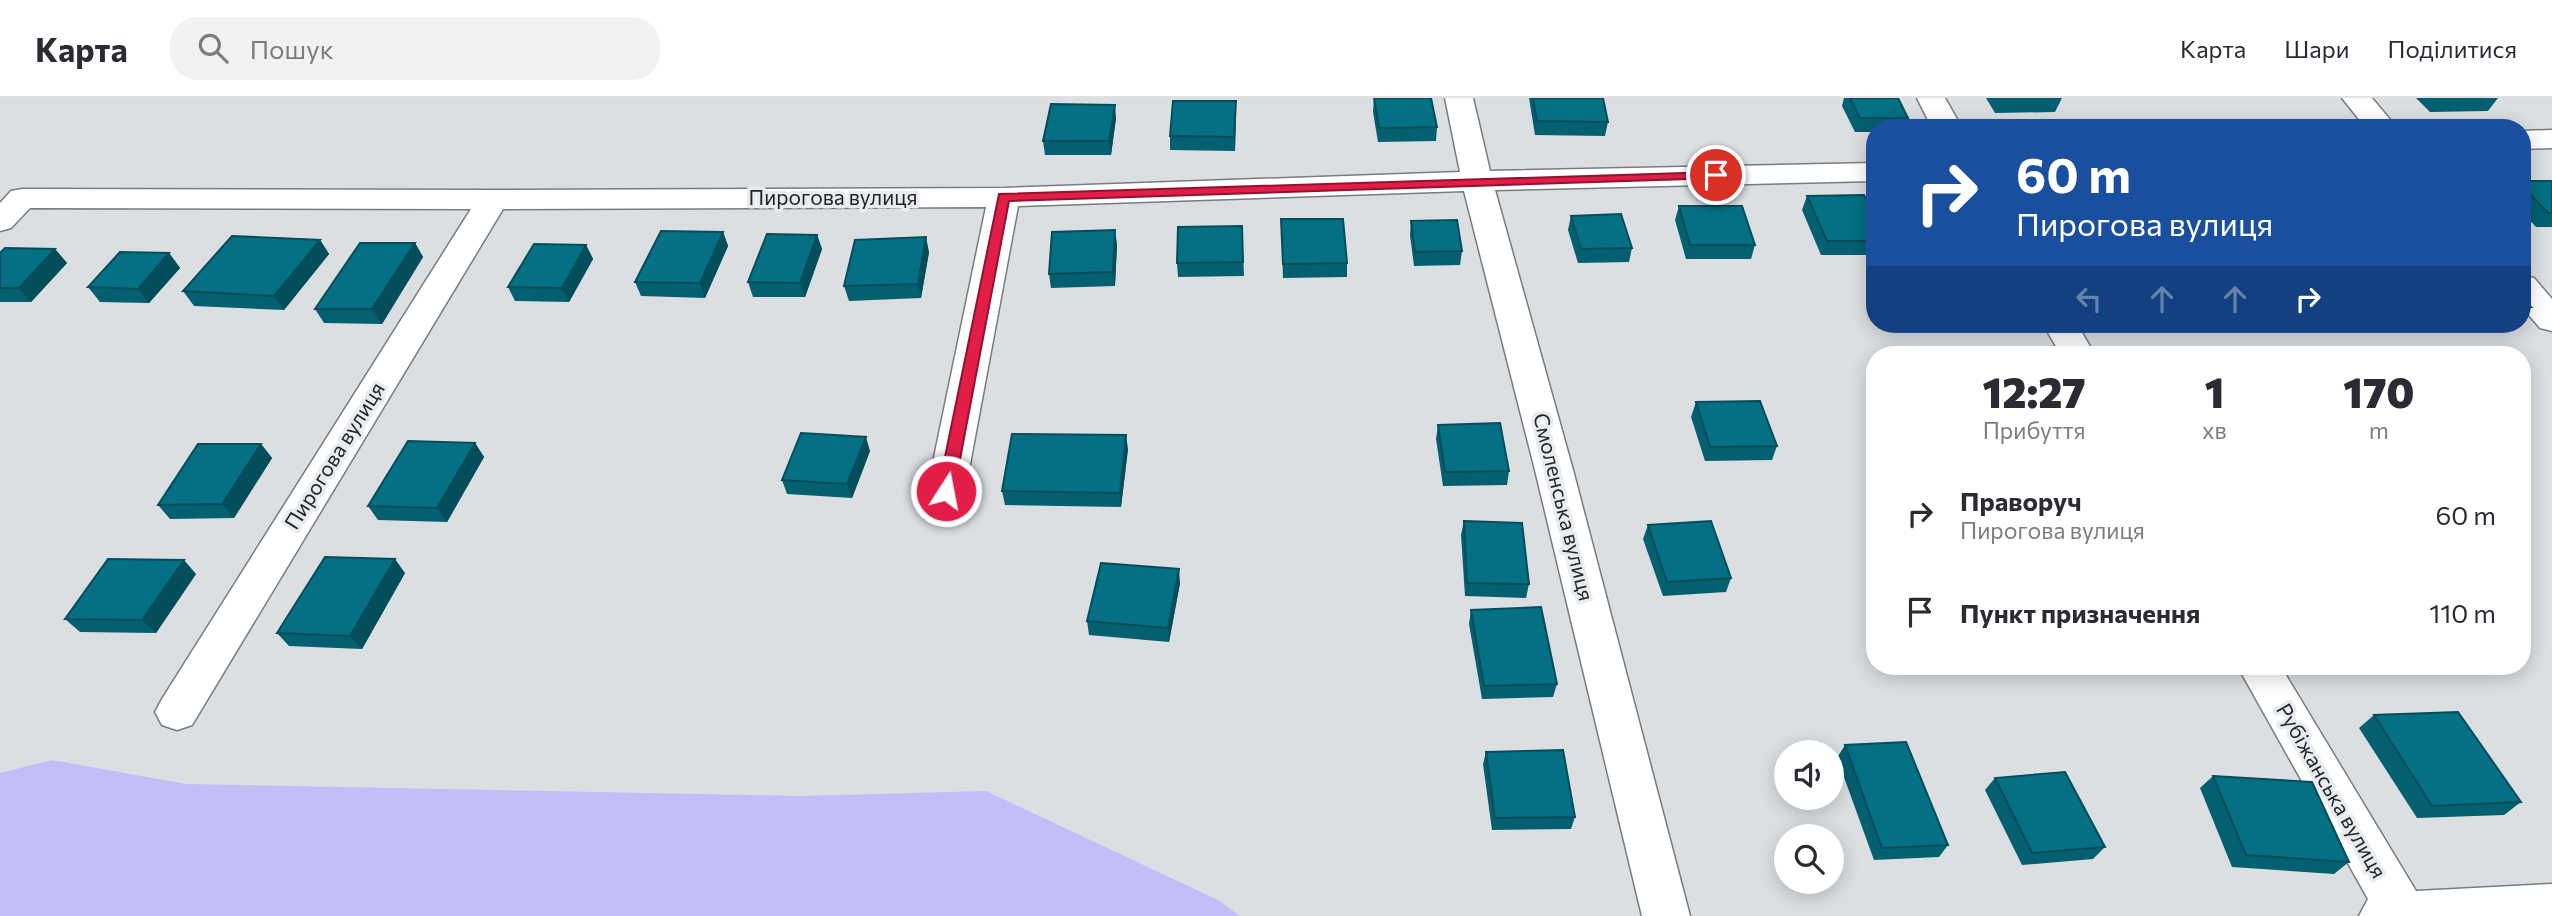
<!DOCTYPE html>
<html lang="uk">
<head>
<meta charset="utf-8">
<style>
	:root { --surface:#fff; --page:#f2f2f3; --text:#2b2b33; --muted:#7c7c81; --line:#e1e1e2 }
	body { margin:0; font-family:Commissioner,sans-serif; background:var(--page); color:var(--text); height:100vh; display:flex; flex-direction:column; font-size:26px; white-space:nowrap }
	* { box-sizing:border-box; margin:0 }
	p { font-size:23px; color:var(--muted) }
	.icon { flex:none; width:38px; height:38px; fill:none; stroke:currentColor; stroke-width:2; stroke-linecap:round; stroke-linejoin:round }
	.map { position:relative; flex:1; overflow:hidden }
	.side { position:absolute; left:1866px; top:248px; width:665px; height:329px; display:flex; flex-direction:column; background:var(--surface); border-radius:28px; box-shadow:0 4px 18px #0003 }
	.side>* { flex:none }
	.banner { position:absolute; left:1866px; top:21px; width:665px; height:214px; border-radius:28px; box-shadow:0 4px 18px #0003; background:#1a4fa0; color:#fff; overflow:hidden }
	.controls { position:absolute; left:1774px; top:642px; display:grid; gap:14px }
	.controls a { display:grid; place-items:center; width:70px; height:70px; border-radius:50%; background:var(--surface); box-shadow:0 4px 18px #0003; font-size:35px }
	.pin { position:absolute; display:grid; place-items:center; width:60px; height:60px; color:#fff; margin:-30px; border:4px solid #fff; border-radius:50%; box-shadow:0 2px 7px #0007 }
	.me { position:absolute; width:77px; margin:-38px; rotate:11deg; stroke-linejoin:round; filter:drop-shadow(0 0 5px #0008) }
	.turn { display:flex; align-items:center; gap:24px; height:147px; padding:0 35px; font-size:32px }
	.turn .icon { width:91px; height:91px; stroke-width:2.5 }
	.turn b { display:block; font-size:49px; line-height:60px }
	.lanes { display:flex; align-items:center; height:66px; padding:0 35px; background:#0003; justify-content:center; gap:35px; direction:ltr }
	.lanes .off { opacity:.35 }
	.eta { display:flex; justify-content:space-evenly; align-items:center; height:119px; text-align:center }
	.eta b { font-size:42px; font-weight:800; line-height:49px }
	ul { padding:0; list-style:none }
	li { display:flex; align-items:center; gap:21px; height:98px; padding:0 35px }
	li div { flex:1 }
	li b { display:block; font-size:26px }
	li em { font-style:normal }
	header { display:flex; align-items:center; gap:42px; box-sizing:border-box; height:98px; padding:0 35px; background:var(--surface); border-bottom:2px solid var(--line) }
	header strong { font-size:33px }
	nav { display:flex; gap:38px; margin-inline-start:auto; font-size:24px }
	.search { width:490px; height:63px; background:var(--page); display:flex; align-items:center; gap:18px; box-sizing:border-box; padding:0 24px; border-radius:28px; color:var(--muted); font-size:26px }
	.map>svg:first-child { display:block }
	.green { fill:#c4bef8 }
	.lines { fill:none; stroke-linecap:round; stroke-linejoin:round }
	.minor-casing { stroke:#787c7f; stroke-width:3 }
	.minor { fill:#fff; fill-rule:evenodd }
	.wall { fill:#045f71 }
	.shaded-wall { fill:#044e5c }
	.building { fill:#056f83; stroke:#044e5c; stroke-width:2 }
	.route { fill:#e11d48; stroke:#92132f; stroke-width:2 }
	.labels { text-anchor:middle; stroke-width:7; stroke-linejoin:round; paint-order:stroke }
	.street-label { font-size:21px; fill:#232526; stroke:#e8ecf0 }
</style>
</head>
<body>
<header>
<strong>Карта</strong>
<div class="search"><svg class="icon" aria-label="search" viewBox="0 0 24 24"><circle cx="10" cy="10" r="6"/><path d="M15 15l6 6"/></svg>Пошук</div>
<nav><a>Карта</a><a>Шари</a><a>Поділитися</a></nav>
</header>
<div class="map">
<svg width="2552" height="818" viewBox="0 0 2552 818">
	<rect width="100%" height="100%" fill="#dbdfe2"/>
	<path class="green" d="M 52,662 L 186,686 L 800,698 L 986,693 L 1218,802 L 1240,818 L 0,818 L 0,675 Z"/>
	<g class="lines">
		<defs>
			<g id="minor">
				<path d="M 1445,0 L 1473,0 L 1490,73 L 1874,65 L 1874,83 L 1495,92 L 1573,372 L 1690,818 L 1642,818 L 1535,372 L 1464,93 L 1018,108 L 965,393 L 959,403 L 946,407 L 933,403 L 927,393 L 986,109 L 503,111 L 192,627 L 177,632 L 162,627 L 155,614 L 162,601 L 471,111 L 30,110 L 11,130 L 0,133 L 0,105 L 11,93 L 22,91 L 493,92 L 1004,90 L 1460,74 Z"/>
				<path d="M 1917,0 L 1945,0 L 1962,30 L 1932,30 Z"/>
				<path d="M 2342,0 L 2372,0 L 2397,30 L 2366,30 Z"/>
				<path d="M 2552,32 L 2552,50 L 2522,51 L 2522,33 Z"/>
				<path d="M 2522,177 L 2534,180 L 2552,201 L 2552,233 L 2540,230 L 2522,209 Z"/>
				<path d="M 2043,226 L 2077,226 L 2095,257 L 2061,257 Z"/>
				<path d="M 2238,569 L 2281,569 L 2416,793 L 2552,786 L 2552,818 L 2359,818 L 2368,801 Z"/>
			</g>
		</defs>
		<use href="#minor" class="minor-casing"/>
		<use href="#minor" class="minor"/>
	</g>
	<g class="wall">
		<path d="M 1374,0 L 1437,29 L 1436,43 L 1378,44 L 1373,14 Z"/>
		<path d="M 1529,0 L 1603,0 L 1608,24 L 1605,38 L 1535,37 Z"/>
		<path d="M 1844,0 L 1898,0 L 1908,20 L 1904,30 L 1874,30 L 1874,34 L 1855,34 L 1842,8 Z"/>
		<path d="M 1986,0 L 2062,0 L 2055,14 L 1995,15 Z"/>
		<path d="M 2416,0 L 2498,0 L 2488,13 L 2430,14 Z"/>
		<path d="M 1236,3 L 1235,53 L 1170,52 L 1170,38 Z"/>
		<path d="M 1116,20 L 1111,57 L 1045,57 L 1043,43 Z"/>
		<path d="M 2522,83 L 2552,83 L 2552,129 L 2536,129 L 2522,114 Z"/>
		<path d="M 1807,98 L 1874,117 L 1874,157 L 1821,157 L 1802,112 Z"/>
		<path d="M 1679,108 L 1755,147 L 1751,161 L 1686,161 L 1675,122 Z"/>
		<path d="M 1571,118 L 1632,150 L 1629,164 L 1578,165 L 1568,132 Z"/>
		<path d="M 1281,121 L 1347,165 L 1347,179 L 1283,180 Z"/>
		<path d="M 1411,123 L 1462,153 L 1460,167 L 1414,168 L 1410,137 Z"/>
		<path d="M 1242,128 L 1244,178 L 1178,179 L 1177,165 Z"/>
		<path d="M 723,134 L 728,148 L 705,200 L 641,198 L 635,184 Z"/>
		<path d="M 817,137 L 822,151 L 805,199 L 753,199 L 748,184 Z"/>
		<path d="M 320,142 L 329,156 L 284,212 L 194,208 L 183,193 Z"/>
		<path d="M 415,145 L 423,159 L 382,226 L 324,225 L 315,211 Z"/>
		<path d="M 1117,146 L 1115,188 L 1051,190 L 1049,176 Z"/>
		<path d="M 586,147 L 593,161 L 569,204 L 515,203 L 508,189 Z"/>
		<path d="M 55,151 L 67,165 L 31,204 L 0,204 L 0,155 Z"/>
		<path d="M 929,154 L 921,200 L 849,203 L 844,188 Z"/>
		<path d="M 169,155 L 180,170 L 149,205 L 100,204 L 88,189 Z"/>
		<path d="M 2522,200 L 2531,209 L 2522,219 Z"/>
		<path d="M 1696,304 L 1777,348 L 1772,362 L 1705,363 L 1691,319 Z"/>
		<path d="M 1438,327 L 1509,373 L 1507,387 L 1443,388 L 1436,341 Z"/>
		<path d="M 475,345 L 484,359 L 447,424 L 378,422 L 368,408 Z"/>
		<path d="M 261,346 L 272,360 L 234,420 L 170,421 L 158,407 Z"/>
		<path d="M 1128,351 L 1121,409 L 1005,407 L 1002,393 Z"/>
		<path d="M 870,353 L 852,400 L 787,396 L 782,382 Z"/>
		<path d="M 1464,423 L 1529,486 L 1526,500 L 1465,498 L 1461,437 Z"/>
		<path d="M 1648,427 L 1731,480 L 1726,494 L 1663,498 L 1643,441 Z"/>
		<path d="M 405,475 L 362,551 L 289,548 L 277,535 Z"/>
		<path d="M 196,476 L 156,535 L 80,534 L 65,521 Z"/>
		<path d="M 1180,485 L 1169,544 L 1089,537 L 1087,523 Z"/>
		<path d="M 1471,512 L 1557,586 L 1553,599 L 1482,601 L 1469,526 Z"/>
		<path d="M 2322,569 L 2410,569 L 2409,570 L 2324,573 Z"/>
		<path d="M 2374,617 L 2521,704 L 2504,717 L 2417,720 L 2359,630 Z"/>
		<path d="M 1845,647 L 1948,747 L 1939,759 L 1874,762 L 1837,660 Z"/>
		<path d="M 1486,654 L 1575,719 L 1571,731 L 1492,732 L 1483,666 Z"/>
		<path d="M 2213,678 L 2349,764 L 2334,776 L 2232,769 L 2200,690 Z"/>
		<path d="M 1995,680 L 2105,749 L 2093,761 L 2022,767 L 1985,692 Z"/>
	</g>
	<g class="shaded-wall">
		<path d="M 1236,3 L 1236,17 L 1235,53 L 1234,39 Z"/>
		<path d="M 1115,7 L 1116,20 L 1111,57 L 1109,43 Z"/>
		<path d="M 1115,132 L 1117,146 L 1115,188 L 1113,174 Z"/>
		<path d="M 723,134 L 728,148 L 705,200 L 700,185 Z"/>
		<path d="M 817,137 L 822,151 L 805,199 L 800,185 Z"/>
		<path d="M 926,139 L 929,154 L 921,200 L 918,186 Z"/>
		<path d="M 320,142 L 329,156 L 284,212 L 274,198 Z"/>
		<path d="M 415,145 L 423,159 L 382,226 L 372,211 Z"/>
		<path d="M 586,147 L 593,161 L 569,204 L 562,190 Z"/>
		<path d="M 55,151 L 67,165 L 31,204 L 19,190 Z"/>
		<path d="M 169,155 L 180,170 L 149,205 L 138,191 Z"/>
		<path d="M 1126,337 L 1128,351 L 1121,409 L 1120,395 Z"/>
		<path d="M 866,339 L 870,353 L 852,400 L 847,386 Z"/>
		<path d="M 475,345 L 484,359 L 447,424 L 437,410 Z"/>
		<path d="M 261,346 L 272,360 L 234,420 L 222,406 Z"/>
		<path d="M 395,461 L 405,475 L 362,551 L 350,538 Z"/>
		<path d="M 184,462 L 196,476 L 156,535 L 142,522 Z"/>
		<path d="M 1179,471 L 1180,485 L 1169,544 L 1168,530 Z"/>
	</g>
	<g class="building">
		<path d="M 1374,0 L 1431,0 L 1437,29 L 1379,30 Z"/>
		<path d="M 1533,0 L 1603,0 L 1608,24 L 1537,23 Z"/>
		<path d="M 1850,0 L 1898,0 L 1908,20 L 1860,20 Z"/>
		<path d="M 1173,3 L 1236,3 L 1234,39 L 1170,38 Z"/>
		<path d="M 1051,6 L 1115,7 L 1109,43 L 1043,43 Z"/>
		<path d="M 2522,83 L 2552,83 L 2552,115 L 2548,115 L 2522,88 Z"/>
		<path d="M 1864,97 L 1874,117 L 1874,143 L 1827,143 L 1807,98 Z"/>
		<path d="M 1679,108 L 1742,108 L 1755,147 L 1690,147 Z"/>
		<path d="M 1621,116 L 1632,150 L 1581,151 L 1571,118 Z"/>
		<path d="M 1281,121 L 1343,121 L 1347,165 L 1283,166 Z"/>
		<path d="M 1457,122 L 1462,153 L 1415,154 L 1411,123 Z"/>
		<path d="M 1242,128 L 1243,164 L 1177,165 L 1178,129 Z"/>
		<path d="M 1115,132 L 1113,174 L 1049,176 L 1052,134 Z"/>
		<path d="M 661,133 L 723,134 L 700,185 L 635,184 Z"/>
		<path d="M 767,136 L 817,137 L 800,185 L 748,184 Z"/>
		<path d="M 232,138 L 320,142 L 274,198 L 183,193 Z"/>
		<path d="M 926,139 L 918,186 L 844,188 L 855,142 Z"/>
		<path d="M 360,145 L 415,145 L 372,211 L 315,211 Z"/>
		<path d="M 534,146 L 586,147 L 562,190 L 508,189 Z"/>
		<path d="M 5,150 L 55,151 L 19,190 L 0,190 L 0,155 Z"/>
		<path d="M 120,154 L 169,155 L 138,191 L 88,189 Z"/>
		<path d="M 2522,200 L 2531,209 L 2522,209 Z"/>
		<path d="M 1760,303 L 1777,348 L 1710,349 L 1696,304 Z"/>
		<path d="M 1500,325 L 1509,373 L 1445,374 L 1438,327 Z"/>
		<path d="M 801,335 L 866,339 L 847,386 L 782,382 Z"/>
		<path d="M 1012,336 L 1126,337 L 1120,395 L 1002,393 Z"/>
		<path d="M 408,343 L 475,345 L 437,410 L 368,408 Z"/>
		<path d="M 198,346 L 261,346 L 222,406 L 158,407 Z"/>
		<path d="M 1464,423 L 1522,425 L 1529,486 L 1467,485 Z"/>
		<path d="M 1711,423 L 1731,480 L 1667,484 L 1648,427 Z"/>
		<path d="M 325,459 L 395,461 L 350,538 L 277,535 Z"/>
		<path d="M 108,461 L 184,462 L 142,522 L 65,521 Z"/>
		<path d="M 1101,465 L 1179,471 L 1168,530 L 1087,523 Z"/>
		<path d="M 1541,509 L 1557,586 L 1484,588 L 1471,512 Z"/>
		<path d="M 2458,614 L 2521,704 L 2432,708 L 2374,617 Z"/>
		<path d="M 1906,644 L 1948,747 L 1882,750 L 1845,647 Z"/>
		<path d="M 1563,652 L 1575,719 L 1495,720 L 1486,654 Z"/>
		<path d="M 2065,674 L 2105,749 L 2032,755 L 1995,680 Z"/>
		<path d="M 2213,678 L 2312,684 L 2349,764 L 2246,757 Z"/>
	</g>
	<path class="route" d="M 1716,74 L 1720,75 L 1720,80 L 1009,103 L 954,393 L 946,398 L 938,393 L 999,96 Z"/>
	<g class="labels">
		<g class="street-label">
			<text x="833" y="107">Пирогова вулиця</text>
			<text transform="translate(335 358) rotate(-58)" y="7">Пирогова вулиця</text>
			<text transform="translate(1563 409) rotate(76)" y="7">Смоленська вулиця</text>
			<text transform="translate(2331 693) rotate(60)" y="7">Рубіжанська вулиця</text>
		</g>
	</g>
</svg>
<div class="controls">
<a><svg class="icon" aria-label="sound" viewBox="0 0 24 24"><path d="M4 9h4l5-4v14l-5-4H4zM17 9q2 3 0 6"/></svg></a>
<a><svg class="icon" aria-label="search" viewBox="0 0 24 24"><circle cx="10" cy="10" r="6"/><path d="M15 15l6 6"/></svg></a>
</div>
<div class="pin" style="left:1716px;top:77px;background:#d93025"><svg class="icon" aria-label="arrive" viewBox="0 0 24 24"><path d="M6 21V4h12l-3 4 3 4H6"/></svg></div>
<svg class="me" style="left:946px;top:393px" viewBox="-20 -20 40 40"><circle r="17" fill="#e11d48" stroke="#fff" stroke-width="3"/><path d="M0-11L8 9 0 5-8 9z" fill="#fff"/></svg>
<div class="banner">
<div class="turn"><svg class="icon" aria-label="right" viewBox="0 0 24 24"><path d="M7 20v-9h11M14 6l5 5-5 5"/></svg><div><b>60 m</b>Пирогова вулиця</div></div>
<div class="lanes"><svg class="icon off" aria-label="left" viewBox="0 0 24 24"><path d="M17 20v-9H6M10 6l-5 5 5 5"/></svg><svg class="icon off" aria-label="ahead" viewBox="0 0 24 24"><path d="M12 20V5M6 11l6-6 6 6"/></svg><svg class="icon off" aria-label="ahead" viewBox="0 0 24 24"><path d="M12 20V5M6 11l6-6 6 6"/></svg><svg class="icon" aria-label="right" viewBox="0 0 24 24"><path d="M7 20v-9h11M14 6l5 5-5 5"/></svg></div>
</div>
<section class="side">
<div class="eta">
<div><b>12:27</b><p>Прибуття</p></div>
<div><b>1</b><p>хв</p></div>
<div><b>170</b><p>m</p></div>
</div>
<ul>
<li><svg class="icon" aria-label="right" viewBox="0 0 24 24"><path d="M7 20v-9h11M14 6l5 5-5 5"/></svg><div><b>Праворуч</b><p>Пирогова вулиця</p></div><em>60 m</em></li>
<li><svg class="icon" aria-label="arrive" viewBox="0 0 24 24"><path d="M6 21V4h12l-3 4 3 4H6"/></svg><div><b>Пункт призначення</b></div><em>110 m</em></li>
</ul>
</section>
</div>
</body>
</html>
